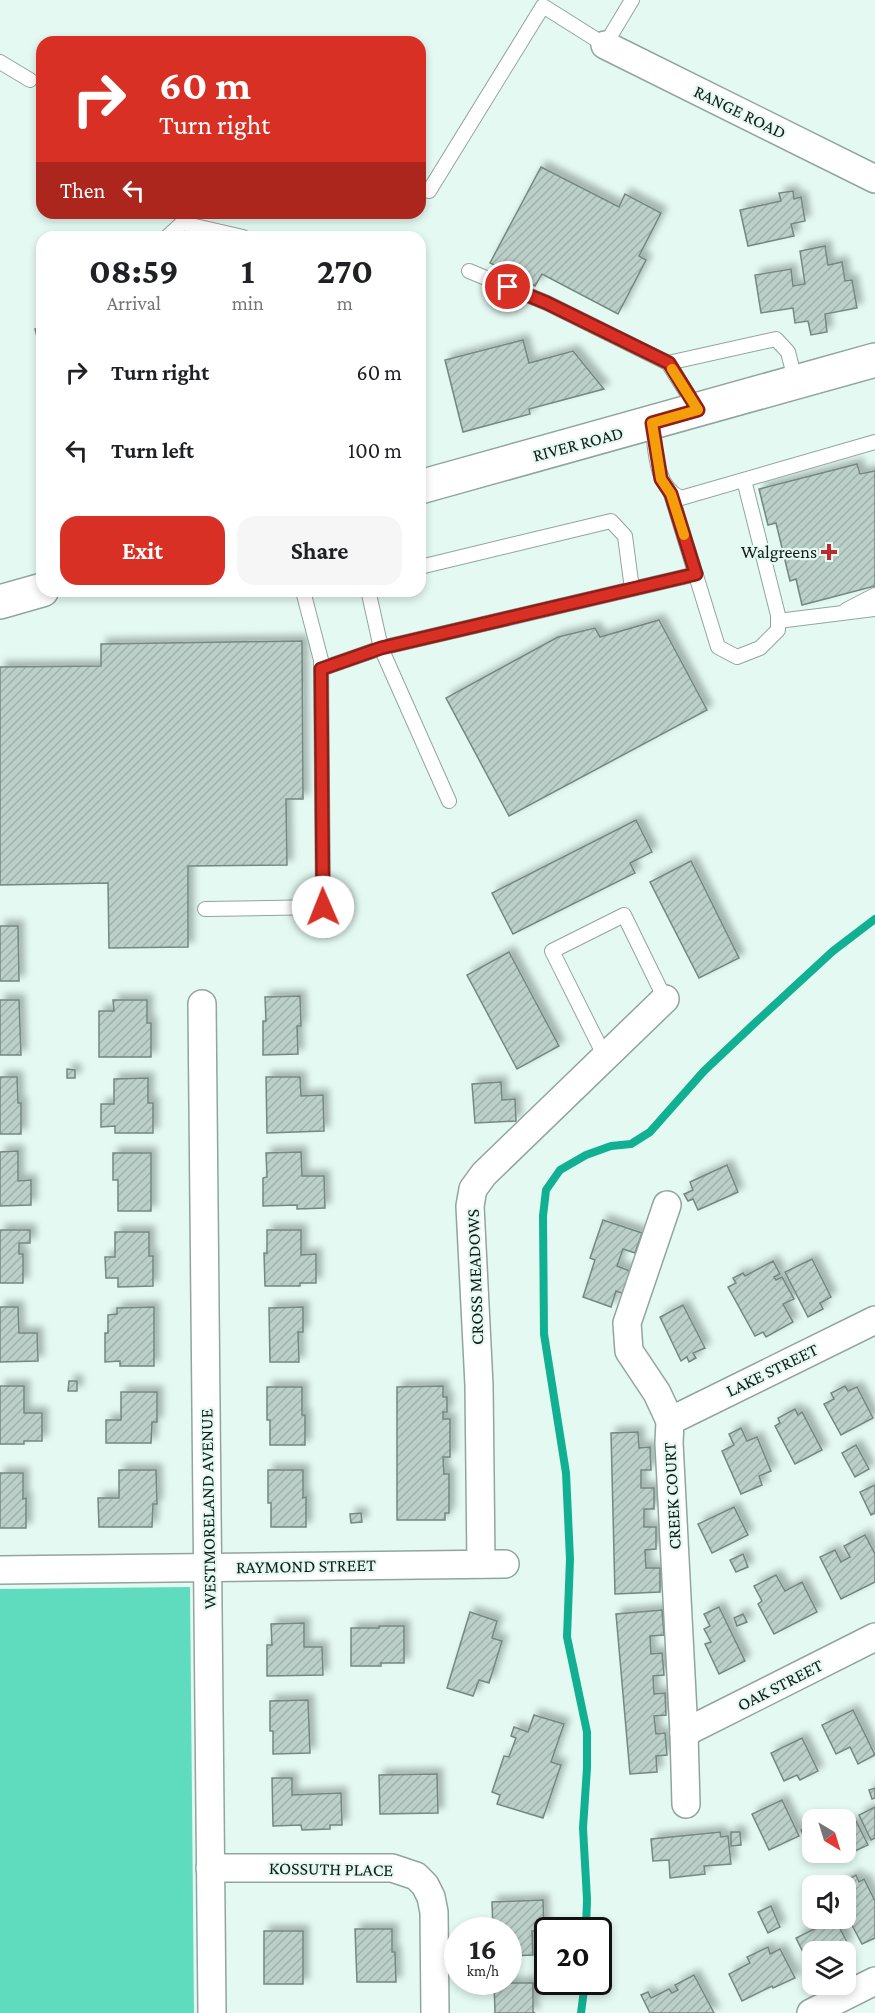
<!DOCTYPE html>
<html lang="en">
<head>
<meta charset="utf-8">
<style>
	:root { --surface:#fff; --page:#f6f6f6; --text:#202124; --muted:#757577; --accent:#d93025 }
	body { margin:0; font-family:"Crimson Pro",serif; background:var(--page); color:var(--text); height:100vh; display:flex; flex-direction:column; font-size:22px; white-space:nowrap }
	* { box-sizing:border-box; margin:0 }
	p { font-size:20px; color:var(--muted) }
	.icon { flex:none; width:33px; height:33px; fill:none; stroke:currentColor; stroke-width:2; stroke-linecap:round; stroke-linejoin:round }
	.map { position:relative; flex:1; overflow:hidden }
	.details { position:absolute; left:36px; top:231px; width:390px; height:366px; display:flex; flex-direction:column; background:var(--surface); border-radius:18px; box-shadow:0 3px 9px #0003 }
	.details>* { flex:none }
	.guide { position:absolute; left:36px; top:36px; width:390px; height:183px; border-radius:18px; box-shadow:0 3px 9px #0003; background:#d93025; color:#fff; overflow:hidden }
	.needle { width:39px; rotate:142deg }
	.buttons { position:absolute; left:802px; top:1809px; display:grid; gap:12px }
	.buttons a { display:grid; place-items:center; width:54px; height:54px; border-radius:12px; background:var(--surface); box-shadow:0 3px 9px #0003; font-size:30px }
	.speed { position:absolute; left:444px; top:1917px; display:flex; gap:12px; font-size:30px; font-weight:700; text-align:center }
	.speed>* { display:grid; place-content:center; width:78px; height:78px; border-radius:50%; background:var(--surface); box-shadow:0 3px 9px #0003; line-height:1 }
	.speed small { font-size:15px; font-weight:400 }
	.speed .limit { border:3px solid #111; border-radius:9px; background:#fff; color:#111 }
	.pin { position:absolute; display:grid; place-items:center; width:51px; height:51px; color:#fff; margin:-26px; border:3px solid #fff; border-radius:50%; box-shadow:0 2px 6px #0007 }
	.me { position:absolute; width:66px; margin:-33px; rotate:359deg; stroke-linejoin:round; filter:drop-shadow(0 0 4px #0008) }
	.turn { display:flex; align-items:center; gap:21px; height:126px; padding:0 24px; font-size:27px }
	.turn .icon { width:78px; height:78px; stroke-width:2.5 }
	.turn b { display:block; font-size:42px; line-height:51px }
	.then { display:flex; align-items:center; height:57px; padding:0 24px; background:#0003; gap:12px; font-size:22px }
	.eta { display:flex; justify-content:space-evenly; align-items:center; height:102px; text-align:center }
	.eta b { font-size:36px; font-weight:700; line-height:42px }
	.action { display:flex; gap:12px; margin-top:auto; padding:12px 24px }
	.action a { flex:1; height:69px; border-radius:18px; background:var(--accent); color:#fff; font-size:24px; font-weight:700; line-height:69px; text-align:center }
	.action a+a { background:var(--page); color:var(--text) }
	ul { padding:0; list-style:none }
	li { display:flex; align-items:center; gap:18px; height:78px; padding:0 24px }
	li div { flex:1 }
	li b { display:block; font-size:22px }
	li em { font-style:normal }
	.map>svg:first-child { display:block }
	.green { fill:#5fdcbe }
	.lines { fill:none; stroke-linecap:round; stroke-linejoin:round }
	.stream { stroke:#12b092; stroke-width:8 }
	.building { fill:url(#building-hatch); stroke:#748881; stroke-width:1.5; filter:url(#shadow) }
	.service-casing { stroke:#90a59e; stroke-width:16 }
	.minor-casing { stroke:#90a59e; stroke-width:30 }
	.primary-casing { stroke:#90a59e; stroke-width:36 }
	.service { stroke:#fff; stroke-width:14 }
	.minor { stroke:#fff; stroke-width:27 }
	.primary { stroke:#fff; stroke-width:33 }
	.route-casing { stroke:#8d1f18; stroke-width:15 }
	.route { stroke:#d93025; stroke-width:10 }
	.slow { stroke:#f59e0b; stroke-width:10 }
	.poi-dot { fill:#bb2c30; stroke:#e3f9f2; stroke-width:2 }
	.labels { text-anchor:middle; stroke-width:4.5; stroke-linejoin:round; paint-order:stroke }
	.street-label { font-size:18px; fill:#151d1b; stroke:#e3f9f2 }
	.poi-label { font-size:18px; fill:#151d1b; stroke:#e3f9f2; text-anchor:end }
</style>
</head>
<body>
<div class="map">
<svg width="875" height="2013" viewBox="0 0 875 2013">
	<defs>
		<pattern id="building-hatch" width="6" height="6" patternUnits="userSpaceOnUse" patternTransform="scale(1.5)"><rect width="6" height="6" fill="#bbd0c9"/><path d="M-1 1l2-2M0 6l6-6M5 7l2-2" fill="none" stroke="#a0b2ac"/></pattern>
		<filter id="shadow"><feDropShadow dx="5.5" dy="-5.5" stdDeviation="3" flood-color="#0004"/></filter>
	</defs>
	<rect width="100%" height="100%" fill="#e3f9f2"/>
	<path class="green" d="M 190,1587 L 194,2013 L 0,2013 L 0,1589 Z"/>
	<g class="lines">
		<g class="stream">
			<path d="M 586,1930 L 587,1899 L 583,1828 L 587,1768 L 587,1732 L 567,1637 L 570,1559 L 566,1473 L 544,1334 L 543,1216 L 546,1190 L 560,1170 L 586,1155 L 611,1146 L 631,1144 L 650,1132 L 704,1071 L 756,1022 L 833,951 L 875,919"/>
			<path d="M 581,2013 L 585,1982"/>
		</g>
	</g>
	<g class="building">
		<path d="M 541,167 L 619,207 L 625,194 L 661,213 L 639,256 L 646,260 L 618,314 L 542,274 L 535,286 L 490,263 Z"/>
		<path d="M 793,191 L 794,199 L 801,197 L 805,221 L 791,224 L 794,236 L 748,246 L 740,210 L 781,201 L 779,193 Z"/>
		<path d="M 825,246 L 828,265 L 842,262 L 845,281 L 852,280 L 857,308 L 825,314 L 827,332 L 811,335 L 808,321 L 795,323 L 793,308 L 761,313 L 755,275 L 791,269 L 793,286 L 805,284 L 800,251 Z"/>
		<path d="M 42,327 L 42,356 L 35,329 Z"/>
		<path d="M 523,340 L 529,363 L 573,351 L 604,389 L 529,409 L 530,414 L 463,432 L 445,360 Z"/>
		<path d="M 857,464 L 860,474 L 875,471 L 875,586 L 802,605 L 796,579 L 790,581 L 776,523 L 768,525 L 759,489 Z"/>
		<path d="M 659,620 L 707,710 L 509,816 L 446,698 L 558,637 L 595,628 L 600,637 Z"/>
		<path d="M 302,641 L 303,799 L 286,799 L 287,865 L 188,866 L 188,947 L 109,948 L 108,883 L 0,885 L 0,667 L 101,666 L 101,644 Z"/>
		<path d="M 636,820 L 652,852 L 630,863 L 635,873 L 513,934 L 492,893 Z"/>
		<path d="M 691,861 L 739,958 L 699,978 L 650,882 Z"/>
		<path d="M 0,926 L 18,926 L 19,981 L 0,981 Z"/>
		<path d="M 509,952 L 559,1046 L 517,1069 L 467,975 Z"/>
		<path d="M 300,996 L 301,1026 L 297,1026 L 298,1054 L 263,1055 L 263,1021 L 266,1021 L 265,997 Z"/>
		<path d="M 0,1000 L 19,1000 L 21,1055 L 0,1055 Z"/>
		<path d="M 113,1000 L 147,1000 L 147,1023 L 151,1023 L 151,1057 L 99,1057 L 99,1011 L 114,1011 Z"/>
		<path d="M 67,1069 L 75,1070 L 75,1078 L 67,1078 Z"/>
		<path d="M 0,1077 L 17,1077 L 18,1103 L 21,1103 L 21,1134 L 0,1134 Z"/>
		<path d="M 266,1077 L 300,1077 L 301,1096 L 323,1095 L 324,1131 L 267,1133 Z"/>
		<path d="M 148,1078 L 148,1103 L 153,1103 L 153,1133 L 115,1133 L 115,1126 L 101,1127 L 101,1104 L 114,1104 L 114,1079 Z"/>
		<path d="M 501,1082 L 502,1100 L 515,1099 L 516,1121 L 475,1123 L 472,1084 Z"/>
		<path d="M 18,1151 L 18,1181 L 31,1180 L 31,1205 L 0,1206 L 0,1152 Z"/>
		<path d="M 301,1152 L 302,1176 L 324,1176 L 325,1208 L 297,1209 L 297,1205 L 263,1206 L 263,1178 L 267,1177 L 266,1153 Z"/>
		<path d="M 113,1153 L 151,1153 L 151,1211 L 118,1211 L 118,1180 L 113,1180 Z"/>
		<path d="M 727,1165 L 738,1192 L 698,1210 L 693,1199 L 688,1201 L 684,1194 L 693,1190 L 690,1182 Z"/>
		<path d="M 603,1220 L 642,1233 L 635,1253 L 623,1249 L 617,1266 L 635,1273 L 627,1295 L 616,1291 L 611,1307 L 583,1297 L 595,1260 L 590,1258 Z"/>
		<path d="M 0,1230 L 30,1230 L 30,1243 L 19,1243 L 19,1254 L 23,1254 L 23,1283 L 0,1283 Z"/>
		<path d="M 267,1230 L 301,1230 L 301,1255 L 316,1254 L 316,1283 L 300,1283 L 300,1286 L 265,1286 L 264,1253 L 267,1253 Z"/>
		<path d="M 115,1232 L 149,1232 L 149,1256 L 153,1256 L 153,1286 L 118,1287 L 118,1278 L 106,1278 L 105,1257 L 115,1257 Z"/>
		<path d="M 812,1259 L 831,1297 L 820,1303 L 823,1309 L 808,1317 L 785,1272 Z"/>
		<path d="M 773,1261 L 780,1274 L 774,1277 L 776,1280 L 782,1277 L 794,1299 L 783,1304 L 793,1322 L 766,1337 L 763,1332 L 755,1336 L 728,1287 L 736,1283 L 733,1278 L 743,1273 L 745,1276 Z"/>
		<path d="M 683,1305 L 705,1348 L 693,1353 L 696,1358 L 689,1362 L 687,1357 L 681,1361 L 660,1317 Z"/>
		<path d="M 0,1307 L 18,1307 L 19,1333 L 37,1333 L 38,1361 L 0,1362 Z"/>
		<path d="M 154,1307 L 154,1366 L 120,1366 L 120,1361 L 105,1362 L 105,1333 L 108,1333 L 108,1315 L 117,1314 L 117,1308 Z"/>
		<path d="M 303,1307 L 303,1332 L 298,1332 L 299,1362 L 270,1362 L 269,1308 Z"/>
		<path d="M 69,1381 L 77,1381 L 77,1391 L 68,1391 Z"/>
		<path d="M 0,1386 L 24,1386 L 24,1413 L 42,1413 L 42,1441 L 24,1441 L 24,1444 L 0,1444 Z"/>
		<path d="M 443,1386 L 443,1397 L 447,1397 L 447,1412 L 443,1412 L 443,1419 L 450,1419 L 450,1457 L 443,1457 L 444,1474 L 449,1474 L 449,1513 L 445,1513 L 445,1520 L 397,1520 L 397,1387 Z"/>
		<path d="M 845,1386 L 848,1391 L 857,1387 L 873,1418 L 841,1435 L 824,1404 L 834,1399 L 831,1393 Z"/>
		<path d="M 267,1387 L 302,1387 L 302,1415 L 305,1415 L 305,1445 L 270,1445 L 270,1420 L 267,1420 Z"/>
		<path d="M 121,1392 L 157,1392 L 157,1422 L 152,1422 L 151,1443 L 106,1443 L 106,1420 L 121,1420 Z"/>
		<path d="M 795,1409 L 798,1415 L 802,1412 L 822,1450 L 795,1464 L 775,1426 L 780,1423 L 778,1418 Z"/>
		<path d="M 741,1428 L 747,1441 L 757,1437 L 771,1471 L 759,1476 L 762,1485 L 741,1494 L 722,1451 L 734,1445 L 729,1434 Z"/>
		<path d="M 638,1432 L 639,1448 L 650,1447 L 651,1470 L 641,1470 L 641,1488 L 654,1488 L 654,1509 L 644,1509 L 644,1527 L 656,1527 L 656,1549 L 645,1550 L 646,1568 L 660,1568 L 660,1592 L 615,1594 L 611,1433 Z"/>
		<path d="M 856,1445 L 869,1469 L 855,1477 L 842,1453 Z"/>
		<path d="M 119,1470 L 156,1470 L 157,1504 L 153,1504 L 152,1527 L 99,1527 L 98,1498 L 119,1498 Z"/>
		<path d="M 268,1470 L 303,1470 L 303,1498 L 306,1497 L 306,1527 L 271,1527 L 271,1503 L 268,1503 Z"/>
		<path d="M 0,1473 L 23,1473 L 23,1499 L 26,1498 L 26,1528 L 0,1528 Z"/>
		<path d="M 875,1485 L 875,1513 L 871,1515 L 860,1492 Z"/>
		<path d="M 734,1507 L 748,1535 L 712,1553 L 698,1524 Z"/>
		<path d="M 361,1513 L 362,1522 L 351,1523 L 350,1514 Z"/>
		<path d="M 865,1535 L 875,1554 L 875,1582 L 841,1599 L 820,1557 L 835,1550 L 841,1562 L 850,1557 L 844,1546 Z"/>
		<path d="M 743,1554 L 748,1567 L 736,1572 L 730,1560 Z"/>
		<path d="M 776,1575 L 785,1591 L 802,1582 L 817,1612 L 774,1634 L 758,1604 L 762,1601 L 754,1586 Z"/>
		<path d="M 719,1607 L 745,1661 L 719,1674 L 705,1644 L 711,1642 L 704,1629 L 710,1626 L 704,1614 Z"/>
		<path d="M 662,1610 L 664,1635 L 650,1636 L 651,1654 L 662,1653 L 664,1675 L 653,1676 L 654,1694 L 665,1693 L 666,1715 L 654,1716 L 656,1734 L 665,1733 L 667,1755 L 656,1756 L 657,1772 L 630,1774 L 616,1614 Z"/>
		<path d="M 470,1612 L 497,1621 L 492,1638 L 502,1641 L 489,1683 L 479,1680 L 473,1696 L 447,1688 Z"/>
		<path d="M 743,1614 L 747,1622 L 737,1626 L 734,1618 Z"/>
		<path d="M 304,1623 L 304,1647 L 322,1647 L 323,1675 L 267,1676 L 267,1645 L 272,1645 L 271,1624 Z"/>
		<path d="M 379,1626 L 404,1626 L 404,1663 L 381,1663 L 381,1666 L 351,1666 L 351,1628 L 379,1628 Z"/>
		<path d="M 308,1700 L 310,1753 L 273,1754 L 273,1731 L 270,1731 L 270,1701 Z"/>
		<path d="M 853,1710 L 875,1755 L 858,1764 L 850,1747 L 836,1754 L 822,1725 Z"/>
		<path d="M 534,1715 L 564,1724 L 551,1762 L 561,1765 L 543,1818 L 497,1804 L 500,1795 L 492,1792 L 504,1756 L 509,1757 L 516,1738 L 511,1736 L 514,1727 L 528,1732 Z"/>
		<path d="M 802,1738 L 818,1771 L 800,1780 L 797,1775 L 784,1781 L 771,1753 Z"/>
		<path d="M 437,1774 L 438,1813 L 380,1814 L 379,1775 Z"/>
		<path d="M 272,1778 L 292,1778 L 292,1795 L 341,1793 L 342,1825 L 330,1825 L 330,1829 L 302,1830 L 301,1825 L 273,1826 Z"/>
		<path d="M 875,1788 L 875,1798 L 872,1799 L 869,1790 Z"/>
		<path d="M 782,1800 L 799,1836 L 769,1850 L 752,1814 Z"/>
		<path d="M 875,1807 L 875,1838 L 871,1840 L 859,1815 Z"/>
		<path d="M 813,1820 L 813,1834 L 805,1838 L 801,1830 L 805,1828 L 803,1824 Z"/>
		<path d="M 856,1821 L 868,1845 L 842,1857 L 840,1852 L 846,1852 L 846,1826 Z"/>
		<path d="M 720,1832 L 721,1837 L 728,1836 L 731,1864 L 704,1866 L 705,1874 L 670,1878 L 669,1860 L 653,1861 L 651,1839 Z"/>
		<path d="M 731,1832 L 740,1832 L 741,1845 L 731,1846 Z"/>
		<path d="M 813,1837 L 813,1850 L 812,1850 L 807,1840 Z"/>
		<path d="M 856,1875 L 859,1882 L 864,1879 L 875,1901 L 875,1938 L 862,1944 L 846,1914 L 846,1886 L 836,1886 Z"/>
		<path d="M 543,1900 L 544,1930 L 532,1931 L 533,1955 L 508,1956 L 508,1930 L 493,1930 L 492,1902 Z"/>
		<path d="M 771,1906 L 780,1927 L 768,1933 L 758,1912 Z"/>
		<path d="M 837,1923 L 848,1944 L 837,1949 L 838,1952 L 813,1952 L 813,1965 L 810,1966 L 796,1938 L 824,1924 L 826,1928 Z"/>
		<path d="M 355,1929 L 392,1929 L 392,1952 L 395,1952 L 396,1982 L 357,1982 Z"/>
		<rect x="264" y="1931" width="39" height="53"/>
		<path d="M 768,1947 L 770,1954 L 780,1949 L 795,1978 L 773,1988 L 772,1986 L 742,2001 L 729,1974 L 750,1963 L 747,1957 Z"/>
		<path d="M 694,1975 L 714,2013 L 650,2013 L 641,1995 L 648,1992 L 651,1998 L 669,1989 L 672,1993 L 678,1990 L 675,1985 Z"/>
		<path d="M 494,1983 L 533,1983 L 533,2012 L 535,2013 L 495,2013 Z"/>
	</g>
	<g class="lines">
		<defs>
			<g id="service">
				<path d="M 0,62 L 30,80"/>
				<path d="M 429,191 L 543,6 L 605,45 L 632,0"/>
				<path d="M 167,237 L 182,223 L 243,237"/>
				<path d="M 469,271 L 547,303 L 668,363 L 697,409"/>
				<path d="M 668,363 L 776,339 L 788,352 L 796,383"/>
				<path d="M 652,423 C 656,449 654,486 681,498 L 875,442"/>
				<path d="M 671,494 L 718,647 L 737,657 L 760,648 L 778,630 L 778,615 L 744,480"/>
				<path d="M 420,567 L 611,521 L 625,536 L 632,589"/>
				<path d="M 372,591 L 369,594 L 381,648 L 449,801"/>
				<path d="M 846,610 L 875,595"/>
				<path d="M 778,621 L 875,609"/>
				<path d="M 321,669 L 381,648 L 696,574"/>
				<path d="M 205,909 L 323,907 L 321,660 L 303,591"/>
				<path d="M 605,1057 L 552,951 L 624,915 L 665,999"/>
			</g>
			<g id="minor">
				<path d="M 605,45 L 875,179"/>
				<path d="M 202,1004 L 212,2013"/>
				<path d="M 667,1205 L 627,1323 L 629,1351 L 657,1393 L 670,1421 L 669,1443 L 684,1733 L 686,1804"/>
				<path d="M 670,1421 L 875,1320"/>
				<path d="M 481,1564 L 479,1385 L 470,1206 L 473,1189 L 484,1174 L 665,999"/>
				<path d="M 0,1570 L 505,1564"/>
				<path d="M 684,1733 L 875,1637"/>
				<path d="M 210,1868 L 392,1868 L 416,1876 L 425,1885 L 431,1897 L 434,1912 L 435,2013"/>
				<path d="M 811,2013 L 875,1981"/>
			</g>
			<g id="primary">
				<path d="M 420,487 L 875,360"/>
				<path d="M 0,602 L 42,590"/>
			</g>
		</defs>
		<use href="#service" class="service-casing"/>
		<use href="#minor" class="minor-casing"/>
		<use href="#primary" class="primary-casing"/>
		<use href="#service" class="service"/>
		<use href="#minor" class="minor"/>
		<use href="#primary" class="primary"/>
	</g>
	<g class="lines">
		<defs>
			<path id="route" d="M 323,907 L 321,669 L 381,648 L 696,574 L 671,494 L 661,479 L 652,423 L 698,410 L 669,363 L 547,303 L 508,287"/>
		</defs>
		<use href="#route" class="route-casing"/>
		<use href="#route" class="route"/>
		<path class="slow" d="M 672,369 L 698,410 L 652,423 L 661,479 L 671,494 L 684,535"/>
	</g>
	<path class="poi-dot" d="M826 543h6v6h6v6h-6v6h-6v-6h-6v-6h6z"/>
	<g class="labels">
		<g class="street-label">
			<text transform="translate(740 112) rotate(26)" y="6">RANGE ROAD</text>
			<text transform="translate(578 444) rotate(-15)" y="6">RIVER ROAD</text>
			<text transform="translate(475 1277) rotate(-92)" y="6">CROSS MEADOWS</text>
			<text transform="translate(772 1370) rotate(-26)" y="6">LAKE STREET</text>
			<text transform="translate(672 1496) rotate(-93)" y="6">CREEK COURT</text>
			<text transform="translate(208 1509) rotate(-91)" y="6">WESTMORELAND AVENUE</text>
			<text transform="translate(306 1566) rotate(-1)" y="6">RAYMOND STREET</text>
			<text transform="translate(780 1685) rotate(-27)" y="6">OAK STREET</text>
			<text transform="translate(331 1869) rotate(1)" y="6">KOSSUTH PLACE</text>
		</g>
		<g class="poi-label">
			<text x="817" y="558">Walgreens</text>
		</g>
	</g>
</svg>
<div class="buttons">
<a><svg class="needle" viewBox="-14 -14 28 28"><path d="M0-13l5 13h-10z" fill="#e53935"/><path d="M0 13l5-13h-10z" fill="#757577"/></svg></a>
<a><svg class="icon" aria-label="sound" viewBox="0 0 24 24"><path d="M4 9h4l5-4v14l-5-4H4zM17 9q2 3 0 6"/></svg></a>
<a><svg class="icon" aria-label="layers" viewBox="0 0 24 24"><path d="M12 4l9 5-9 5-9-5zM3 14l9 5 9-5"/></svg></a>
</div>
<div class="speed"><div>16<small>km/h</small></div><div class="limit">20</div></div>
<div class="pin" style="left:508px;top:287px;background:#d93025"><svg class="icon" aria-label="arrive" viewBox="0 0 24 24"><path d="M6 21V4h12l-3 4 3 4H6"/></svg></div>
<svg class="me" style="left:323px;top:907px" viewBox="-20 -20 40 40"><circle r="19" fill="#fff"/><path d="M0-13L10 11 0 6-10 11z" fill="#d93025"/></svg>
<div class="guide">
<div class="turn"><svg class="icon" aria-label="right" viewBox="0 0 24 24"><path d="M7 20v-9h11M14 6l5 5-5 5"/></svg><div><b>60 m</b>Turn right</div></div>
<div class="then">Then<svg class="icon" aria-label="left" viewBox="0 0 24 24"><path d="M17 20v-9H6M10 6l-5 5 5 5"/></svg></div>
</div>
<section class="details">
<div class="eta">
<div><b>08:59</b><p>Arrival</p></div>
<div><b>1</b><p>min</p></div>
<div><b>270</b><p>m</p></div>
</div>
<ul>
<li><svg class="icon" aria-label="right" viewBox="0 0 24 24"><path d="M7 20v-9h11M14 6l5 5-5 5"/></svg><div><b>Turn right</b></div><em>60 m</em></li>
<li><svg class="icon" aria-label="left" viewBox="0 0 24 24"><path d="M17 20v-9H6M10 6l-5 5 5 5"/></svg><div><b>Turn left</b></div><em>100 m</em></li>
</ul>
<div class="action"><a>Exit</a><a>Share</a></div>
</section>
</div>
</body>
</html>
